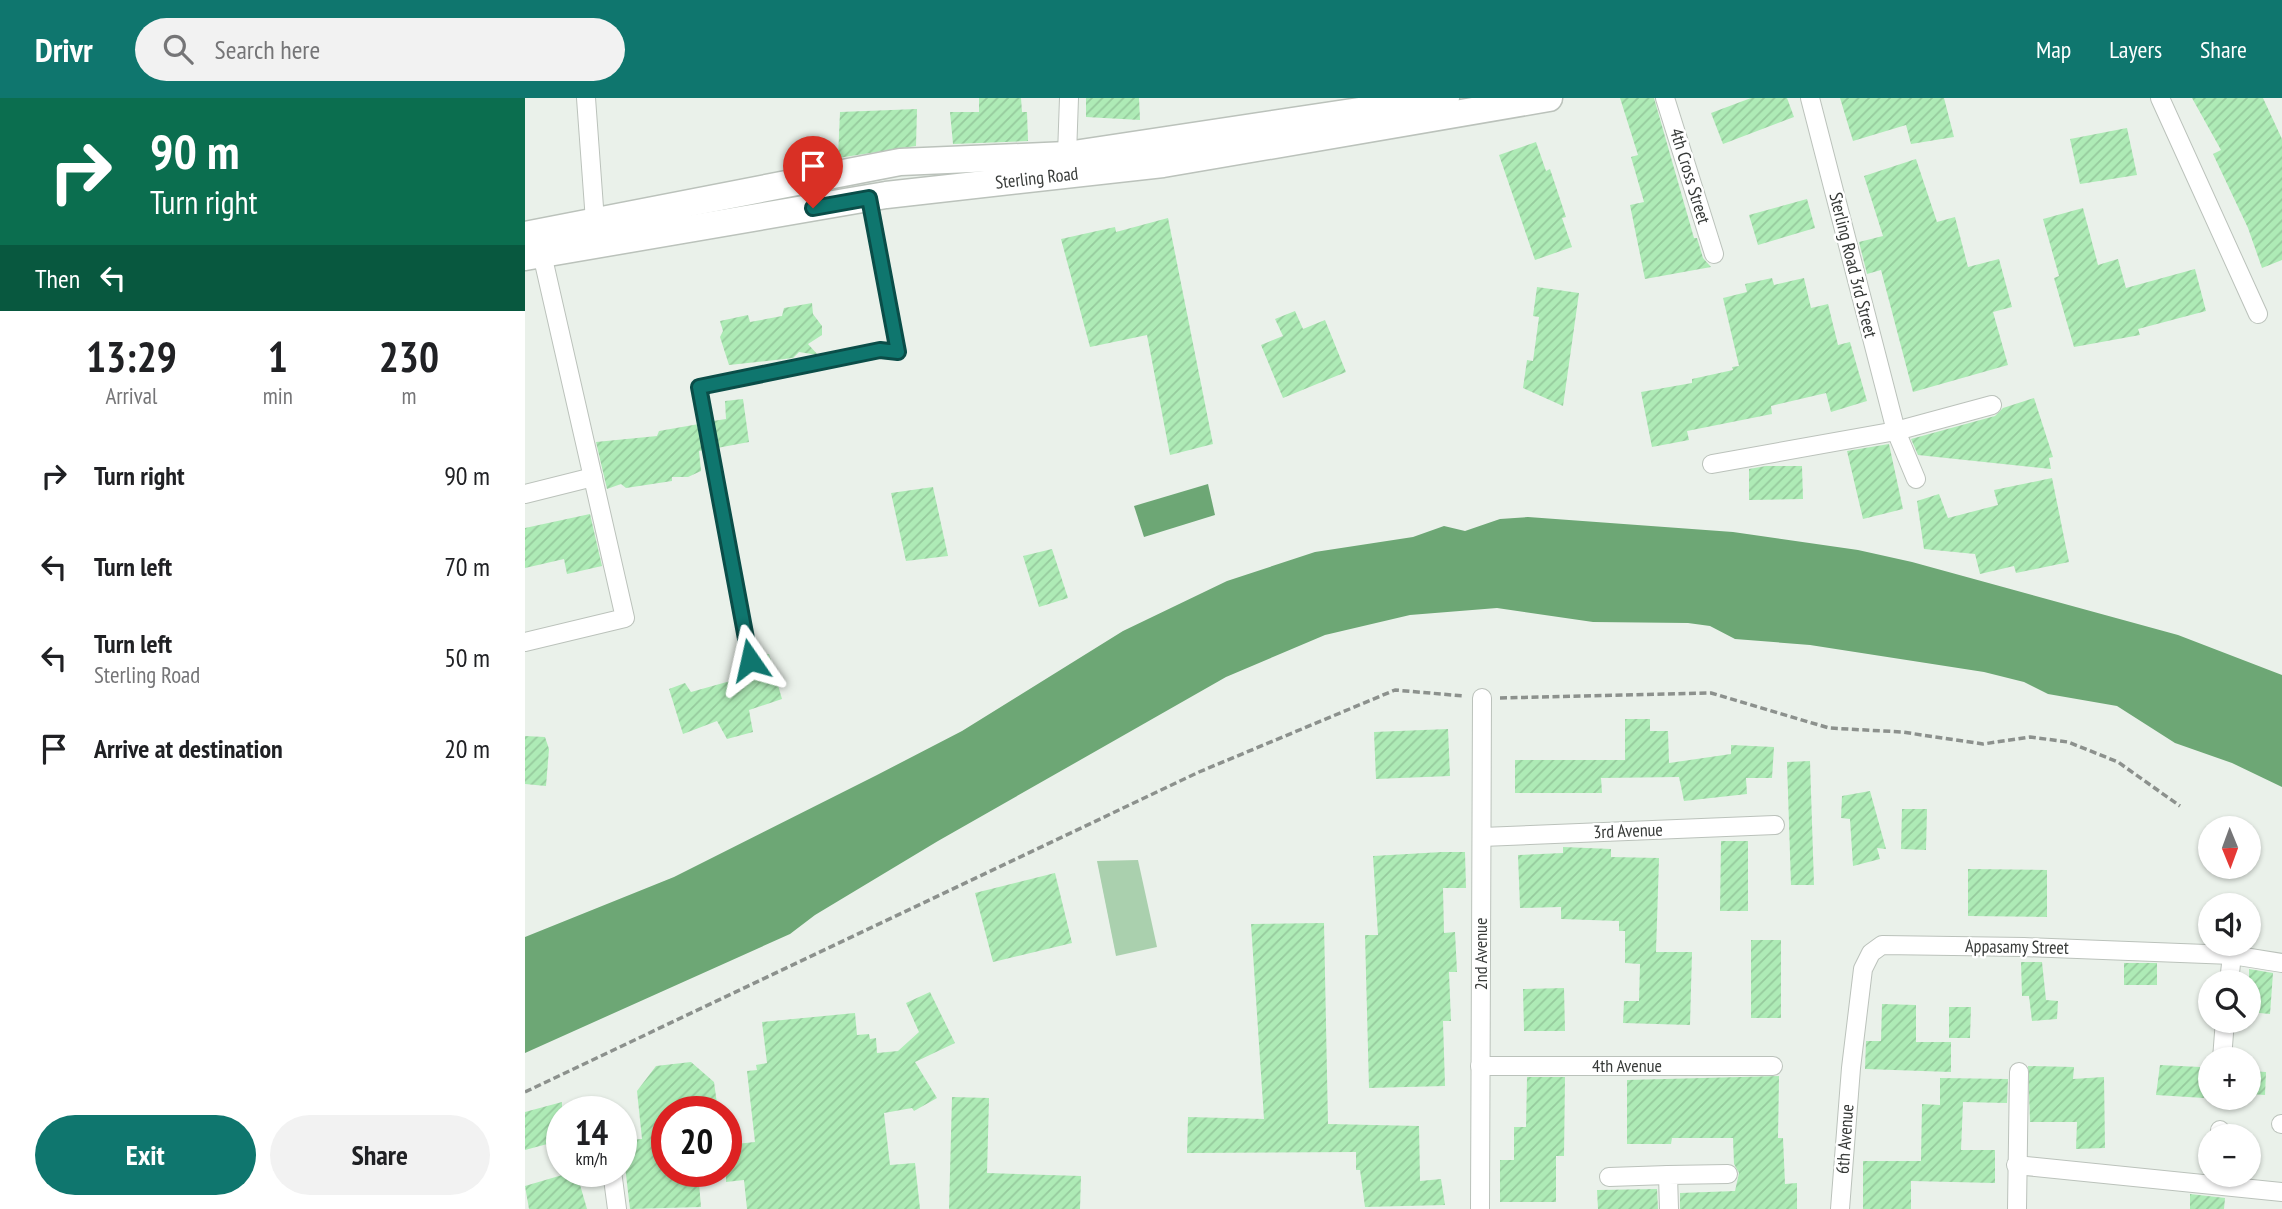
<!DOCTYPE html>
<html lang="en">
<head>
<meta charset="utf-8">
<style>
	:root { --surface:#fff; --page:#f2f2f2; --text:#202124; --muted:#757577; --accent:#0f766e }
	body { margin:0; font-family:"PT Sans Narrow",sans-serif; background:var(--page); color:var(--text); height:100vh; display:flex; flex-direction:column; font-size:26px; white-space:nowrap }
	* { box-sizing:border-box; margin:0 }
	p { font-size:23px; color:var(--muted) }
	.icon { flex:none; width:38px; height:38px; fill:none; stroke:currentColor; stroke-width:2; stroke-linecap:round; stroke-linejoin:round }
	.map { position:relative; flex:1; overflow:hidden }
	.panel { display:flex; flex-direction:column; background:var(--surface); width:525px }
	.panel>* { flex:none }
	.banner { background:#0b6e4f; color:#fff; overflow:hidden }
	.needle { width:46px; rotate:179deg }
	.fabs { position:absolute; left:1673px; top:718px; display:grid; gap:14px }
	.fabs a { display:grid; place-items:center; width:63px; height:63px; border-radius:50%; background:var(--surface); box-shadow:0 2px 5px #0004; font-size:35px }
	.speed { position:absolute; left:21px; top:998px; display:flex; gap:14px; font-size:35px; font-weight:700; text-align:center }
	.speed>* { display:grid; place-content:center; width:91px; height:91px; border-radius:50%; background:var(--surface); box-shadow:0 2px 5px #0004; line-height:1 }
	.speed small { font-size:18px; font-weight:400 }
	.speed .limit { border:10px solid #d22; background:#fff; color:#111 }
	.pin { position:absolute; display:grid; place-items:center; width:60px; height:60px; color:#fff; margin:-72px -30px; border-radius:50% 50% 50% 0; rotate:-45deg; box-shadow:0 0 7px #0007 }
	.pin .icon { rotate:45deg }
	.me { position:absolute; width:77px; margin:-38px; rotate:349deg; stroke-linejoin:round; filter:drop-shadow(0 0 5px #0008) }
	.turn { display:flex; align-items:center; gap:24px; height:147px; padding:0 35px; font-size:32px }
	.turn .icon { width:91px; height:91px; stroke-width:2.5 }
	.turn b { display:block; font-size:49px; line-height:60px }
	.then { display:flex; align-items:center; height:66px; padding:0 35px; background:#0003; gap:14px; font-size:26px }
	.eta { display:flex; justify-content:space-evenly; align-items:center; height:119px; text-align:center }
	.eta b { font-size:42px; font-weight:800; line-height:49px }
	.action { display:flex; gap:14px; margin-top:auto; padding:14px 35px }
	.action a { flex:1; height:80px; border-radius:42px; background:var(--accent); color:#fff; font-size:28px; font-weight:800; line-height:80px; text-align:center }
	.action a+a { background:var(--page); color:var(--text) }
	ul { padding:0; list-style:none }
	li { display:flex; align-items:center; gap:21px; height:91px; padding:0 35px }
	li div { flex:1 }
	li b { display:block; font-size:26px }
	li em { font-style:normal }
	header { display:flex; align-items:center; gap:42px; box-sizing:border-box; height:98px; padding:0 35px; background:var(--accent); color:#fff }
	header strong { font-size:33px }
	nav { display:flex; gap:38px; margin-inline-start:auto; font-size:24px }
	.search { width:490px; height:63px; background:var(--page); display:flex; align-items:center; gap:18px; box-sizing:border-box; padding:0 24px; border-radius:38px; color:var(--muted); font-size:26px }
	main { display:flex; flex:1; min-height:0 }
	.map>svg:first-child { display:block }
	.green { fill:#aad0ae }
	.water { fill:#6da775 }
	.building { fill:url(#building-hatch) }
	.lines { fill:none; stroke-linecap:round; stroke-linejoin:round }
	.service-casing { stroke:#bbc2bb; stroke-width:11 }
	.minor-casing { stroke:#bbc2bb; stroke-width:20 }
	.secondary-casing { stroke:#bbc2bb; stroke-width:29 }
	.path { stroke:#8c918d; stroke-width:3.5; stroke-dasharray:7 3.5; stroke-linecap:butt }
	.service { stroke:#fff; stroke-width:9 }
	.minor { stroke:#fff; stroke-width:18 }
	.secondary { stroke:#fff; stroke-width:26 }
	.route-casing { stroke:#0a4d48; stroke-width:18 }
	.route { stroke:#0f766e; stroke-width:12 }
	.labels { text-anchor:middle; stroke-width:5; stroke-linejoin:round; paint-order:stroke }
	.street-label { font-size:18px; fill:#373a38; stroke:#fff }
</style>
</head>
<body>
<header>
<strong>Drivr</strong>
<div class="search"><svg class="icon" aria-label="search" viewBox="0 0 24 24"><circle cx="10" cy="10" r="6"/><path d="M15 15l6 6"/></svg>Search here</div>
<nav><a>Map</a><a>Layers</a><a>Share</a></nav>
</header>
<main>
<section class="panel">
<div class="banner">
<div class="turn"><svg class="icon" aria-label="right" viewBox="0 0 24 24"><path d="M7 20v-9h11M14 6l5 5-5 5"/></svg><div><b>90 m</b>Turn right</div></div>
<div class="then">Then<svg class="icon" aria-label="left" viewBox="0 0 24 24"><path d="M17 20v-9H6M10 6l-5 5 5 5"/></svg></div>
</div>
<div class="eta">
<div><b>13:29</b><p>Arrival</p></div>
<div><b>1</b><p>min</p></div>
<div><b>230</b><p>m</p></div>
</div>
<ul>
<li><svg class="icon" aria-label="right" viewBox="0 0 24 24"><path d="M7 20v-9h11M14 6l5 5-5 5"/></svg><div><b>Turn right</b></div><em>90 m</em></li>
<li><svg class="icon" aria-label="left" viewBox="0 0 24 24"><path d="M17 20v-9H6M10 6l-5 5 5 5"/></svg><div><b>Turn left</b></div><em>70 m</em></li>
<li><svg class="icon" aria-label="left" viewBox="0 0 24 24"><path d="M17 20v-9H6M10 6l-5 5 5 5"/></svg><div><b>Turn left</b><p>Sterling Road</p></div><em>50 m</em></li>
<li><svg class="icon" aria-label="arrive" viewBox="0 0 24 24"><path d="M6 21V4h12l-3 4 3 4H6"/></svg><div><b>Arrive at destination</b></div><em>20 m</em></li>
</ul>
<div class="action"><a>Exit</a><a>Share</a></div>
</section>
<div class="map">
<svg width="1757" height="1111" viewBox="0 0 1757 1111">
	<defs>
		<pattern id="building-hatch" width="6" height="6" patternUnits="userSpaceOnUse" patternTransform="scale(1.75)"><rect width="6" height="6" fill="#aeebb6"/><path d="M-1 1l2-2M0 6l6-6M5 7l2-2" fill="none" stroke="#96ca9d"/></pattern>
	</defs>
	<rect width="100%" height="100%" fill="#eaf1ea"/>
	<path class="green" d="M 613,762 L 632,849 L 591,858 L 572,763 Z"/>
	<g class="water">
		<path d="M 683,386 L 690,417 L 619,439 L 609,408 Z"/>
		<path d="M 1003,419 L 1208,434 L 1333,452 L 1387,464 L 1653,537 L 1757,577 L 1757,689 L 1707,665 L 1650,645 L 1592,608 L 1523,596 L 1499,584 L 1459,574 L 1285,547 L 1210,541 L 1185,528 L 1163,525 L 1068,524 L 972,510 L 885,517 L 800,537 L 701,579 L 413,743 L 290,817 L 265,836 L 0,955 L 0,839 L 149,779 L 352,677 L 437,633 L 598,533 L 702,483 L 790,454 L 888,439 L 919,428 L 940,433 L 975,421 Z"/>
	</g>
	<g class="building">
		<path d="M 454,0 L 496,0 L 497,14 L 502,14 L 503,43 L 428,46 L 425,14 L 454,14 Z"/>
		<path d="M 561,0 L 614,0 L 615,22 L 561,19 Z"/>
		<path d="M 1095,0 L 1129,0 L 1169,140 L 1172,140 L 1178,160 L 1186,169 L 1120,181 L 1105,107 L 1119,104 L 1106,59 L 1113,57 Z"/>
		<path d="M 1226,0 L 1262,0 L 1269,19 L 1198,46 L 1186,15 Z"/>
		<path d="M 1315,0 L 1419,0 L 1429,39 L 1386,46 L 1381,27 L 1328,43 Z"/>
		<path d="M 1667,0 L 1738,0 L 1757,41 L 1757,162 L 1737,170 L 1723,130 L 1688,56 L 1696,52 Z"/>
		<path d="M 392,11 L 391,48 L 313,60 L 315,14 Z"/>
		<path d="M 1602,30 L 1612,77 L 1555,86 L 1545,41 Z"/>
		<path d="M 1011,44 L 1021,73 L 1025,71 L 1041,119 L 1037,120 L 1047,149 L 1010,162 L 974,57 Z"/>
		<path d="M 1391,61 L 1412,124 L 1430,119 L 1443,169 L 1474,161 L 1487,209 L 1468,214 L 1483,267 L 1388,294 L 1356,172 L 1342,176 L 1334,144 L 1358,138 L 1339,78 Z"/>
		<path d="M 1282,101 L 1290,130 L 1233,147 L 1224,117 Z"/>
		<path d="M 1558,110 L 1573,167 L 1593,161 L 1601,190 L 1670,171 L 1681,213 L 1613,231 L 1615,237 L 1549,249 L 1529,180 L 1534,178 L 1518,121 Z"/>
		<path d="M 643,120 L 688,346 L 645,357 L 622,237 L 565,249 L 536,141 L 590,129 L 591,134 Z"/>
		<path d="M 1247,180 L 1249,187 L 1279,180 L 1286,210 L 1303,206 L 1313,247 L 1325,244 L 1342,303 L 1306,314 L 1301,295 L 1246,308 L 1247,316 L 1162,333 L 1164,342 L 1127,349 L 1116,294 L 1167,285 L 1167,281 L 1208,272 L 1207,269 L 1214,268 L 1198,200 L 1222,194 L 1220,186 Z"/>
		<path d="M 1012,189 L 1054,195 L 1038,308 L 998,290 L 1002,262 L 1008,263 L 1014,219 L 1008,218 Z"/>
		<path d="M 287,205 L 288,216 L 297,228 L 297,237 L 283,246 L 293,257 L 274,254 L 268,260 L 204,267 L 195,239 L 198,233 L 195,223 L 223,217 L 225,224 L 257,218 L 259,210 Z"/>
		<path d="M 770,213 L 778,231 L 800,222 L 821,274 L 758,300 L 736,247 L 758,238 L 750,221 Z"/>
		<path d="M 1509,300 L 1528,359 L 1524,360 L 1526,371 L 1393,357 L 1386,341 L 1470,318 L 1478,310 Z"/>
		<path d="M 218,301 L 224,344 L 192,350 L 188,323 L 201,321 L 200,303 Z"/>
		<path d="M 174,326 L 179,352 L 174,353 L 176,373 L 163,379 L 147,379 L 147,383 L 101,390 L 96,386 L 82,391 L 71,344 L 132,338 L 134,333 Z"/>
		<path d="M 1364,346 L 1378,411 L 1338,421 L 1322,353 Z"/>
		<path d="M 1241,368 L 1277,368 L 1278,401 L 1224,402 L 1224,371 Z"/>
		<path d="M 1527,380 L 1544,464 L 1491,475 L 1489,468 L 1455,476 L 1450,456 L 1399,451 L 1392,403 L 1414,396 L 1423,420 L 1473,407 L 1469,392 Z"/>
		<path d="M 408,389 L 423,458 L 381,463 L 366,395 Z"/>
		<path d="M 65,416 L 77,468 L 42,476 L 39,461 L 0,470 L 0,430 Z"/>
		<path d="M 527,451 L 543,500 L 514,509 L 498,458 Z"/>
		<path d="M 244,556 L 257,601 L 224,612 L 228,634 L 202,641 L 192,623 L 158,636 L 144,591 L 160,585 L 166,594 L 209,582 L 230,572 L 231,558 Z"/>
		<path d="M 1100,621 L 1125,621 L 1125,633 L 1143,633 L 1144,665 L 1206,656 L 1206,647 L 1249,649 L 1247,680 L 1221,680 L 1222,696 L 1159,703 L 1154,679 L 1076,680 L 1077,695 L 990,695 L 990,662 L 1100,662 Z"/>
		<path d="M 923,631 L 925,678 L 851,681 L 849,634 Z"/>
		<path d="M 0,638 L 20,639 L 24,651 L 21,688 L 0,686 Z"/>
		<path d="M 1285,663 L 1289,787 L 1266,787 L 1262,664 Z"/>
		<path d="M 1345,693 L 1361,751 L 1352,750 L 1355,761 L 1328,768 L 1325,721 L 1316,720 L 1317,698 Z"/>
		<path d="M 1377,711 L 1402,711 L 1401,752 L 1376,751 Z"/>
		<path d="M 1196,743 L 1223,743 L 1223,813 L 1195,813 Z"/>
		<path d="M 1038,749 L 1086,751 L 1086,759 L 1134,760 L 1131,854 L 1167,854 L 1165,927 L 1098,925 L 1099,903 L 1114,903 L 1115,866 L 1100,865 L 1100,833 L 1094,833 L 1094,823 L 1036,821 L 1036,809 L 995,810 L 993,757 L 1038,755 Z"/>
		<path d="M 917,754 L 940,754 L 941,790 L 918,790 L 919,835 L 930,834 L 932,874 L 924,874 L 926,923 L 918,923 L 920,988 L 844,990 L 840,837 L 853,837 L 848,758 Z"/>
		<path d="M 1443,771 L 1522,772 L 1522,819 L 1443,818 Z"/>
		<path d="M 530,775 L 547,845 L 468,864 L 450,795 Z"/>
		<path d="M 799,825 L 803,1026 L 894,1028 L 895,1083 L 916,1081 L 920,1107 L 840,1109 L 835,1072 L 831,1072 L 831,1054 L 662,1055 L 663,1019 L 739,1021 L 726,826 Z"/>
		<rect x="1226" y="842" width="30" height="78"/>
		<path d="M 1496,864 L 1517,864 L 1521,902 L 1533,903 L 1532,921 L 1507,923 L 1504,898 L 1497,898 Z"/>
		<rect x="1599" y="865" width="33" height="22"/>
		<path d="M 1724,871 L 1748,875 L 1745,916 L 1724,914 Z"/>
		<path d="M 1039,890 L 1040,933 L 999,933 L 998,891 Z"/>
		<path d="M 405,894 L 430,945 L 390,964 L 412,1000 L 389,1013 L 387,1010 L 359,1015 L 365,1067 L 390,1065 L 395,1111 L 222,1111 L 219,1082 L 201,1084 L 201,1047 L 230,1044 L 222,973 L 232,972 L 231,967 L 242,965 L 237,924 L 330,915 L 332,937 L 344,936 L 345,941 L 351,940 L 352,955 L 373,953 L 394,934 L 381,905 Z"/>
		<path d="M 1357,906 L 1391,907 L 1391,944 L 1426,944 L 1426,974 L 1340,971 L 1341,943 L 1356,943 Z"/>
		<path d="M 1424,909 L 1446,909 L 1445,940 L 1424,940 Z"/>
		<path d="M 166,964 L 189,984 L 193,1013 L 142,1013 L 142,1073 L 173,1073 L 176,1109 L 105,1111 L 98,1051 L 103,1050 L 102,1042 L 117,1041 L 112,993 L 131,968 Z"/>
		<path d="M 1635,967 L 1675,969 L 1679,1000 L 1631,997 Z"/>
		<path d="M 1503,968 L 1549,969 L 1548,981 L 1579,979 L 1580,1050 L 1551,1051 L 1552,1024 L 1505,1024 Z"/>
		<path d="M 1724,973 L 1741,974 L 1740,997 L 1724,996 Z"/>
		<path d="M 1254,978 L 1253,1040 L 1258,1040 L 1260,1086 L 1272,1085 L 1272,1111 L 1155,1111 L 1155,1095 L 1210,1093 L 1214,1075 L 1209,1066 L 1208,1040 L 1147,1040 L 1146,1046 L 1102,1046 L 1102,982 Z"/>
		<path d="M 1002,979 L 1040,979 L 1039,1058 L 1031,1058 L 1031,1104 L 975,1104 L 975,1062 L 989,1062 L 989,1029 L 1001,1029 Z"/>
		<path d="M 1415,980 L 1483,981 L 1482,1005 L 1438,1004 L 1436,1052 L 1470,1052 L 1470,1085 L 1386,1083 L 1386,1111 L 1338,1111 L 1338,1063 L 1396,1063 L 1397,1006 L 1415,1007 Z"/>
		<path d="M 427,999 L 464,1000 L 462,1075 L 556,1078 L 555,1111 L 424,1111 Z"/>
		<path d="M 37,1004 L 37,1042 L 0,1052 L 0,1014 Z"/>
		<path d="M 51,1073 L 62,1111 L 4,1111 L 0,1088 Z"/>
		<path d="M 1132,1091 L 1133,1111 L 1073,1111 L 1072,1092 Z"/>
		<path d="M 1665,1096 L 1700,1100 L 1699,1111 L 1665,1111 Z"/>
	</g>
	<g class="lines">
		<defs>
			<path id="service" d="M 225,562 L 174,289 L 355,252 L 373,254 L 344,102"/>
			<g id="minor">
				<path d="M 61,0 L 70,123"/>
				<path d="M 1140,0 L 1189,156"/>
				<path d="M 1285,0 L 1371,333 L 1391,381"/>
				<path d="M 1635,0 L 1733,216"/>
				<path d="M 542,57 L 544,0"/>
				<path d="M 1187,366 L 1371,333 L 1467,307"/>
				<path d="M 0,396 L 68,379"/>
				<path d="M 0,544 L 100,520 L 17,156"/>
				<path d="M 957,739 L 1250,727"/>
				<path d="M 1704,884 L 1707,857"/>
				<path d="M 1697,961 L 1700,922"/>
				<path d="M 955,968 L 1248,968"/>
				<path d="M 1756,1026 L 1757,1026"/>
				<path d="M 1695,1038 L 1695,1032"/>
				<path d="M 1491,1067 L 1757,1094"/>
				<path d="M 87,1073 L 92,1111"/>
				<path d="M 1084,1079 L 1143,1077"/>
				<path d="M 955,1111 L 957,600"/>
				<path d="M 1144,1111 L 1143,1077 L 1203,1076"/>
				<path d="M 1315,1111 L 1326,970 L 1338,871 L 1346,855 L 1357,847 L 1499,849 L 1707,857 L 1757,865"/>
				<path d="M 1492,1111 L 1494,974"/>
			</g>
			<g id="secondary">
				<path d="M 0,137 L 375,64 L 542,57 L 921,0"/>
				<path id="s1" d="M 0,159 L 361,97 L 638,66 L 1024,0"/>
			</g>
		</defs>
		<use href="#service" class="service-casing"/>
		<use href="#minor" class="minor-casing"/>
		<use href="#secondary" class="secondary-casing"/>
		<g class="path">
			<path d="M 975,600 L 1186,595 L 1304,630 L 1377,634 L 1458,646 L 1505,639 L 1543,644 L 1593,664 L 1655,708"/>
			<path d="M 0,994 L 674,674 L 870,592 L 939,598"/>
		</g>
		<use href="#service" class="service"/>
		<use href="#minor" class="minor"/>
		<use href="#secondary" class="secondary"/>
	</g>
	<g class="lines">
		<defs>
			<path id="route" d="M 225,562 L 174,289 L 355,252 L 373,254 L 344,100 L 288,110"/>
		</defs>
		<use href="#route" class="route-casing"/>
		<use href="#route" class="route"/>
	</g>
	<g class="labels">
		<g class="street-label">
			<text transform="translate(1165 78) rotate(73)" y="6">4th Cross Street</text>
			<text dy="6" stroke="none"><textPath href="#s1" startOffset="518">Sterling Road</textPath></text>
			<text transform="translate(1328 167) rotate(76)" y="6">Sterling Road 3rd Street</text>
			<text transform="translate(1103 733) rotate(-2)" y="6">3rd Avenue</text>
			<text transform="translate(1492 849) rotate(1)" y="6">Appasamy Street</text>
			<text transform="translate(956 856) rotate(-90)" y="6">2nd Avenue</text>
			<text x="1102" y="974">4th Avenue</text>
			<text transform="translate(1320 1041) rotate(-86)" y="6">6th Avenue</text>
		</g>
	</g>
</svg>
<div class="fabs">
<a><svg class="needle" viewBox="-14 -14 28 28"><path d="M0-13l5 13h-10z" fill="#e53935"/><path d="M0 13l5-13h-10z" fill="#757577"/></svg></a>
<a><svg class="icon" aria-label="sound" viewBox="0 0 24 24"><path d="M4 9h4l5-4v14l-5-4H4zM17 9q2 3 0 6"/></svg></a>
<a><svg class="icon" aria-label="search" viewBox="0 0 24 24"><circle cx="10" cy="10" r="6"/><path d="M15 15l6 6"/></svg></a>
<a>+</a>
<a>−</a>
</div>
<div class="speed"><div>14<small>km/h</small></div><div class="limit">20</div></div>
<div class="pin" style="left:288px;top:110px;background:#d93025"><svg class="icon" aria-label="arrive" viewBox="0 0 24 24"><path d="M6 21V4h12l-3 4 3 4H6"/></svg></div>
<svg class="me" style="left:225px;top:562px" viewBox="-20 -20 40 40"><path d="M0-17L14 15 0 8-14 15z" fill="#0f766e" stroke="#fff" stroke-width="4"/></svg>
</div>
</main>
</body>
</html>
